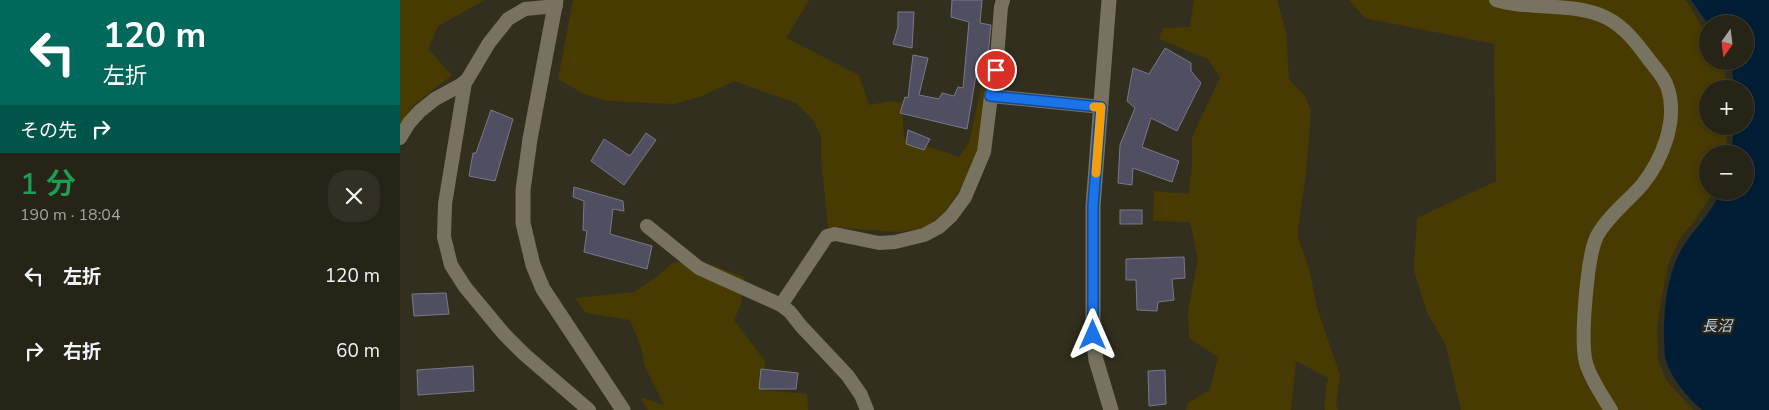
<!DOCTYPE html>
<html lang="ja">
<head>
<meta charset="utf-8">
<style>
	:root { --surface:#262317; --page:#322f24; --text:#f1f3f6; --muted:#a4a4a1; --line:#424036 }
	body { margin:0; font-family:"Nunito Sans","Noto Sans JP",sans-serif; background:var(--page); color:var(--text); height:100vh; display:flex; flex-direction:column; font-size:19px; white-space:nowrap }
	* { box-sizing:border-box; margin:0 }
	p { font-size:16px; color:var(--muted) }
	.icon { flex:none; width:28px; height:28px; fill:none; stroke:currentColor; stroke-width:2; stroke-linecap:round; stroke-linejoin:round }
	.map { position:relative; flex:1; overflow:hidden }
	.panel { display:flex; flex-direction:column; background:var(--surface); width:400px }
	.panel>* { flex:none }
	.hud { background:#00695c; color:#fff; overflow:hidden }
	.needle { width:32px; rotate:194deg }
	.fabs { position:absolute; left:1299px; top:15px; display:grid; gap:10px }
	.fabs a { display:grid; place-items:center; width:55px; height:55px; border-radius:50%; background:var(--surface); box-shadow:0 2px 8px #0003,0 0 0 1px var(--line); font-size:25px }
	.pin { position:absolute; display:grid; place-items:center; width:42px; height:42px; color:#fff; margin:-21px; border:2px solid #fff; border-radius:50%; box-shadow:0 1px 5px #0007 }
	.me { position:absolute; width:55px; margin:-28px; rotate:0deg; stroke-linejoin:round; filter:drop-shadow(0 0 4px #0008) }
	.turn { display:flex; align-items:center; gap:18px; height:105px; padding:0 20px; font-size:22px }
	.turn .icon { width:65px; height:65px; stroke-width:2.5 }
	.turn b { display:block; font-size:35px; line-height:42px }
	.then { display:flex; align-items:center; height:48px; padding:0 20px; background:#0003; gap:10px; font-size:19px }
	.round { display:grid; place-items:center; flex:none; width:52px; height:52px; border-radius:20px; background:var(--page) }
	.overview { display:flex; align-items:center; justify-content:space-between; height:85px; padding:0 20px }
	h1 { font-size:30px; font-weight:600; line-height:38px; color:#1e9e55 }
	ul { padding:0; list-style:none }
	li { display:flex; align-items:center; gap:15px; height:75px; padding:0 20px }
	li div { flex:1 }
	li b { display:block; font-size:19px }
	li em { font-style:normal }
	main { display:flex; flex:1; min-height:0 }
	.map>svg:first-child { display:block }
	.green { fill:#483b01 }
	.water { fill:#021e36 }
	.building { fill:#4f4f61; stroke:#78788b }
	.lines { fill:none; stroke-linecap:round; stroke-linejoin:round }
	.street { stroke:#777360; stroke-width:14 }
	.secondary { stroke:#777360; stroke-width:15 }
	.route-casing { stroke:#114b97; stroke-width:12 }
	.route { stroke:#1a73e8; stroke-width:9 }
	.slow { stroke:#f59e0b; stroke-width:9 }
	.labels { text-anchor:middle; stroke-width:5; stroke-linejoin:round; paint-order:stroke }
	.water-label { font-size:15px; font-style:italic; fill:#b7d3f0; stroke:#292515 }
</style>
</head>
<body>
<main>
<section class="panel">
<div class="hud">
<div class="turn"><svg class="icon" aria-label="left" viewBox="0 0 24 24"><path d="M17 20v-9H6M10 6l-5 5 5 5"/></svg><div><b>120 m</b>左折</div></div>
<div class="then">その先<svg class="icon" aria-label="right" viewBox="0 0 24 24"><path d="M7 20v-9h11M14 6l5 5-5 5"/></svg></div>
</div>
<div class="overview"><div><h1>1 分</h1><p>190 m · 18:04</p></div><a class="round"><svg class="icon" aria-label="close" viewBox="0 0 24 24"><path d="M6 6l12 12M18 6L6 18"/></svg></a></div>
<ul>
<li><svg class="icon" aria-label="left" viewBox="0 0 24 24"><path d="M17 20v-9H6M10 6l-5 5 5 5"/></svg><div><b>左折</b></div><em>120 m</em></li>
<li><svg class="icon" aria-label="right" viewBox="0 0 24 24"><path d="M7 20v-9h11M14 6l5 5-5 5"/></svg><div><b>右折</b></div><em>60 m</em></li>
</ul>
</section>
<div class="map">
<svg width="1369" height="410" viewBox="0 0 1369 410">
	<rect width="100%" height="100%" fill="#332f1f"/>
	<g class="green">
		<path d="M 0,0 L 85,0 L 38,26 L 28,49 L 52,75 L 14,105 L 0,126 Z"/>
		<path d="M 173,0 L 409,0 L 386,38 L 459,75 L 469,105 L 490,101 L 502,103 L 504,138 L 559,157 L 569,143 L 582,84 L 597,92 L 594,113 L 563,186 L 546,210 L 526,228 L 499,232 L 428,227 L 421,157 L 421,136 L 413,120 L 396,103 L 334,81 L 300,97 L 274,104 L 206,101 L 182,93 L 158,79 Z"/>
		<path d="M 794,0 L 877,0 L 886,32 L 889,79 L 905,96 L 911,111 L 906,173 L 897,236 L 909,268 L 917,308 L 940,375 L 936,404 L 938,410 L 925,410 L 924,405 L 928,378 L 896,361 L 891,410 L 786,410 L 788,403 L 810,390 L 818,357 L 789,338 L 788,310 L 798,260 L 790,222 L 753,221 L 754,191 L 789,194 L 792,165 L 792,137 L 820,78 L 808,59 L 759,39 L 763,28 L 790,27 Z"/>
		<path d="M 949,0 L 1284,0 L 1287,2 L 1307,35 L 1308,61 L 1320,61 L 1324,69 L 1328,89 L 1308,89 L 1308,126 L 1328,126 L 1325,154 L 1308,154 L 1308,191 L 1314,191 L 1296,219 L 1280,239 L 1268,264 L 1257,326 L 1258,360 L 1266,380 L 1293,410 L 1061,410 L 1046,346 L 1026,310 L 1014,270 L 1017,218 L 1096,181 L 1094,44 L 965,18 Z"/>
		<path d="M 298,260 L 344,277 L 341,304 L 334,320 L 365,361 L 364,390 L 407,394 L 408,410 L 248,410 L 240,397 L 264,405 L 245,367 L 241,347 L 230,320 L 186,313 L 175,298 L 234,292 L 258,276 L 272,263 Z"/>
	</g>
	<path class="water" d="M 1291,0 L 1369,0 L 1369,410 L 1302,410 C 1286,396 1273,381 1266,361 C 1264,356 1265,348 1264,342 C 1263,310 1267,269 1286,242 C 1298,225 1313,211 1320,191 L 1345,191 L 1345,154 L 1331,154 L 1334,126 L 1345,126 L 1345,89 L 1335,89 L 1332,70 L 1328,61 L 1345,61 L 1345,24 L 1308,24 Z"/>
	<g class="building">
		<path d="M 552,0 L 582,0 L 580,23 L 591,25 L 586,76 L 576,75 L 567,129 L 500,113 L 505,97 L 508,98 L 513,55 L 528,58 L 519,95 L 539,99 L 542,93 L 554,96 L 558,87 L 563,88 L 569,22 L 551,17 Z"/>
		<path d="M 498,12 L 514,12 L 512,48 L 493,44 L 498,27 Z"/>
		<path d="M 765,48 L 791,63 L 791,71 L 801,83 L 777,131 L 751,118 L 742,147 L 779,161 L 772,182 L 733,168 L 732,185 L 718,183 L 720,145 L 735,108 L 727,101 L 733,68 L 749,74 Z"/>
		<path d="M 91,110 L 113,119 L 95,181 L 69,176 L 73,153 L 76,153 Z"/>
		<path d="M 508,130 L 530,139 L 524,150 L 506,144 Z"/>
		<path d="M 246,133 L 256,140 L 224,185 L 191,161 L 204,139 L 230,156 Z"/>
		<path d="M 174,187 L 223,201 L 224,211 L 213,209 L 210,234 L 252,246 L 247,269 L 184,252 L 187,231 L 183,230 L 184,201 L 173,197 Z"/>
		<rect x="720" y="210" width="22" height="14"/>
		<path d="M 784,257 L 785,278 L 772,279 L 774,300 L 758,302 L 757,311 L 737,310 L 736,280 L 726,280 L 726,259 Z"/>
		<path d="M 46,293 L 49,314 L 14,316 L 12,294 Z"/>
		<path d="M 73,366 L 74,391 L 18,395 L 17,370 Z"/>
		<path d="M 361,369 L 398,373 L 396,389 L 359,389 Z"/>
		<path d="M 765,370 L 766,404 L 749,406 L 748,371 Z"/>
	</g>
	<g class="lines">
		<g class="street">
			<path d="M 1096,0 C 1132,11 1173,1 1207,18 C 1226,28 1238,45 1250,61 C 1257,70 1265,78 1268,89 C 1278,121 1262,160 1242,185 C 1228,201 1208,216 1197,236 C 1187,256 1180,341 1186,363 C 1191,380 1202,395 1211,410"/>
			<path d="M 65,82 L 45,204 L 44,237 L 51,265 L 65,287 L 104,334 L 124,354 L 189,410"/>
			<path d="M 591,96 L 701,107"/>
			<path d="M 0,138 L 9,123 L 20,111 L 35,99 L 59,86 L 67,80 L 89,43 L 108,19 L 125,9 L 156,6"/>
			<path d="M 247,226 L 299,268 L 381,305"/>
			<path d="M 467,410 L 461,395 L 448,376 L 401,326 L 390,312 L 381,305 L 427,236 L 435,234 L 479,243 L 495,242 L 524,235 L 539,227 L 551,216 L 565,197 L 584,152 L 591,96 L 596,70 L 601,7 L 603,0"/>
		</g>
		<g class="secondary">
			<path d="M 156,0 L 130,139 L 123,190 L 123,223 L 133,265 L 143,289 L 223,410"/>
			<path d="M 709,0 L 693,206 L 693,335 L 696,360 L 711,410"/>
		</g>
	</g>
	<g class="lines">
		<defs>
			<path id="route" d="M 596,70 L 590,96 L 701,107 L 693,206 L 693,335"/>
		</defs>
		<use href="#route" class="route-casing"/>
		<use href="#route" class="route"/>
		<path class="slow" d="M 694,107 L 701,107 L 696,173"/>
	</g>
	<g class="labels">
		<g class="water-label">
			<text x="1317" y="331">長沼</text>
		</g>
	</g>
</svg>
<div class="fabs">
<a><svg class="needle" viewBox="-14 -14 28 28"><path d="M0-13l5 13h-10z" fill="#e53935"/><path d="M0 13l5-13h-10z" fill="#a4a4a1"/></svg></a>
<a>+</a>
<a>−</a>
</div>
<div class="pin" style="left:596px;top:70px;background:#d93025"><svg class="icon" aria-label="arrive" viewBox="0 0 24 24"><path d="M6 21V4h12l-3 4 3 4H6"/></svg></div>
<svg class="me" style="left:693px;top:335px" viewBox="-20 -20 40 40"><path d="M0-17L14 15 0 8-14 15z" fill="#1a73e8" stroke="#fff" stroke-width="4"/></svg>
</div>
</main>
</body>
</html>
